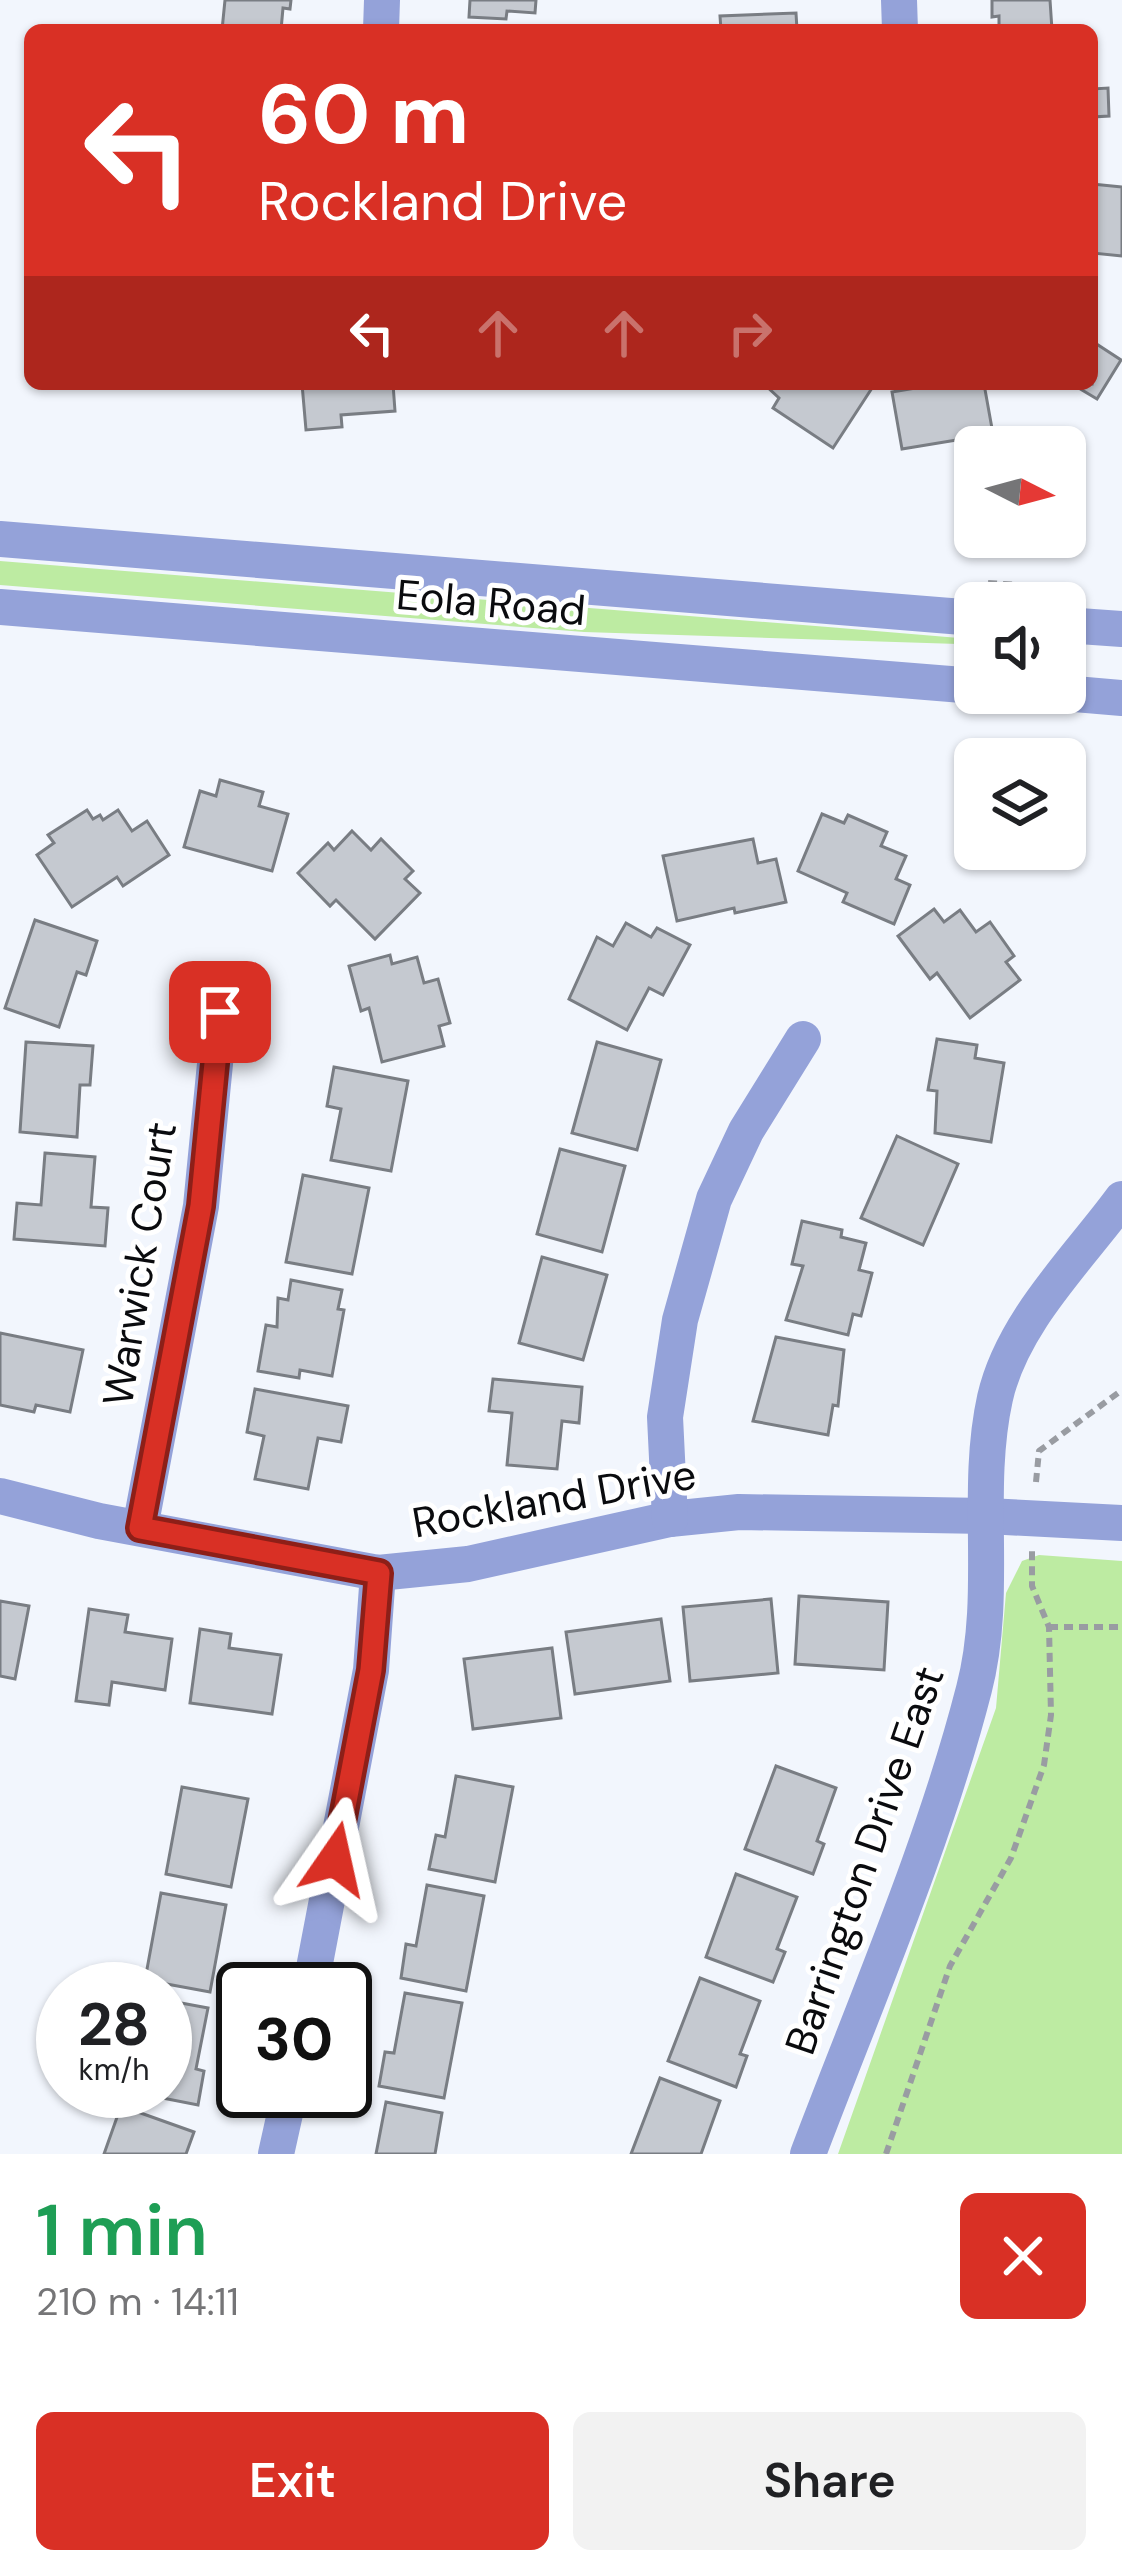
<!DOCTYPE html>
<html lang="en">
<head>
<meta charset="utf-8">
<style>
	:root { --surface:#fff; --page:#f2f2f2; --text:#202124; --muted:#757577; --accent:#d93025 }
	body { margin:0; font-family:"DM Sans",sans-serif; background:var(--page); color:var(--text); height:100vh; display:flex; flex-direction:column; font-size:45px; white-space:nowrap }
	* { box-sizing:border-box; margin:0 }
	p { font-size:39px; color:var(--muted) }
	.icon { flex:none; width:66px; height:66px; fill:none; stroke:currentColor; stroke-width:2; stroke-linecap:round; stroke-linejoin:round }
	.map { position:relative; height:2154px; overflow:hidden }
	.details { display:flex; flex-direction:column; background:var(--surface); flex:1 }
	.details>* { flex:none }
	.banner { position:absolute; left:24px; top:24px; width:1074px; height:366px; border-radius:18px; box-shadow:0 3px 9px #0004; background:#d93025; color:#fff; overflow:hidden }
	.needle { width:78px; rotate:96deg }
	.controls { position:absolute; left:954px; top:426px; display:grid; gap:24px }
	.controls a { display:grid; place-items:center; width:132px; height:132px; border-radius:18px; background:var(--surface); box-shadow:0 3px 9px #0004; font-size:60px }
	.speed { position:absolute; left:36px; top:1962px; display:flex; gap:24px; font-size:60px; font-weight:700; text-align:center }
	.speed>* { display:grid; place-content:center; width:156px; height:156px; border-radius:50%; background:var(--surface); box-shadow:0 3px 9px #0004; line-height:1 }
	.speed small { font-size:30px; font-weight:400 }
	.speed .limit { border:6px solid #111; border-radius:18px; background:#fff; color:#111 }
	.pin { position:absolute; display:grid; place-items:center; width:102px; height:102px; color:#fff; margin:-51px; border-radius:24px; box-shadow:0 6px 18px #0006 }
	.me { position:absolute; width:132px; margin:-66px; rotate:11deg; stroke-linejoin:round; filter:drop-shadow(0 0 9px #0008) }
	.turn { display:flex; align-items:center; gap:42px; height:252px; padding:0 36px; font-size:54px }
	.turn .icon { width:156px; height:156px; stroke-width:2.5 }
	.turn b { display:block; font-size:84px; line-height:102px }
	.lanes { display:flex; align-items:center; height:114px; padding:0 36px; background:#0003; justify-content:center; gap:60px; direction:ltr }
	.lanes .off { opacity:.35 }
	.round { display:grid; place-items:center; flex:none; width:126px; height:126px; border-radius:18px; background:var(--page) }
	.headline { display:flex; align-items:center; justify-content:space-between; height:204px; padding:0 36px }
	h1 { font-size:72px; font-weight:600; line-height:90px; color:#1e9e55 }
	.cta { display:flex; gap:24px; margin-top:auto; padding:24px 36px }
	.cta a { flex:1; height:138px; border-radius:18px; background:var(--accent); color:#fff; font-size:48px; font-weight:600; line-height:138px; text-align:center }
	.cta a+a { background:var(--page); color:var(--text) }
	.map>svg:first-child { display:block }
	.green { fill:#bdeba2 }
	.building { fill:#c5c9d0; stroke:#797d83; stroke-width:3 }
	.lines { fill:none; stroke-linecap:round; stroke-linejoin:round }
	.path { stroke:#999ca2; stroke-width:6; stroke-dasharray:9 6; stroke-linecap:butt }
	.minor { stroke:#94a2d9; stroke-width:36 }
	.route-casing { stroke:#8d1f18; stroke-width:30 }
	.route { stroke:#d93025; stroke-width:21 }
	.labels { text-anchor:middle; stroke-width:10; stroke-linejoin:round; paint-order:stroke }
	.street-label { font-size:42px; fill:#0a0b0e; stroke:#fff }
</style>
</head>
<body>
<div class="map">
<svg width="1122" height="2154" viewBox="0 0 1122 2154">
	<rect width="100%" height="100%" fill="#f2f6fd"/>
	<g class="green">
		<path d="M 0,561 L 828,627 L 959,638 L 958,644 L 584,632 L 0,585 Z"/>
		<path d="M 1039,1555 L 1122,1561 L 1122,2154 L 838,2154 L 996,1708 L 1006,1593 L 1022,1561 Z"/>
	</g>
	<g class="building">
		<path d="M 225,0 L 291,0 L 290,9 L 283,8 L 281,30 L 222,30 Z"/>
		<path d="M 470,0 L 536,0 L 535,13 L 507,11 L 506,19 L 469,17 Z"/>
		<path d="M 992,0 L 1050,0 L 1052,30 L 999,30 L 999,16 L 992,17 Z"/>
		<path d="M 796,13 L 797,30 L 721,30 L 720,16 Z"/>
		<path d="M 1092,79 L 1093,89 L 1108,88 L 1109,116 L 1093,117 L 1095,144 L 1092,145 Z"/>
		<path d="M 1092,184 L 1122,187 L 1122,256 L 1092,253 Z"/>
		<path d="M 1092,341 L 1121,360 L 1097,399 L 1072,384 L 1092,384 Z"/>
		<path d="M 302,384 L 393,384 L 395,411 L 341,415 L 342,427 L 306,430 Z"/>
		<path d="M 764,384 L 865,384 L 872,388 L 833,448 L 773,408 L 779,398 Z"/>
		<path d="M 939,384 L 984,384 L 993,434 L 902,449 L 892,392 Z"/>
		<path d="M 220,780 L 263,792 L 259,806 L 288,814 L 272,871 L 184,847 L 200,791 L 216,796 Z"/>
		<path d="M 87,810 L 93,819 L 100,815 L 103,820 L 118,810 L 132,831 L 147,821 L 169,855 L 123,886 L 117,877 L 72,907 L 37,855 L 54,843 L 48,835 Z"/>
		<path d="M 822,814 L 844,823 L 848,815 L 887,832 L 881,846 L 906,856 L 896,879 L 910,885 L 894,924 L 843,902 L 847,893 L 798,871 Z"/>
		<path d="M 352,831 L 371,850 L 381,839 L 413,871 L 405,879 L 420,893 L 375,939 L 336,900 L 330,906 L 298,873 L 328,843 L 334,850 Z"/>
		<path d="M 753,839 L 758,863 L 776,859 L 786,902 L 735,913 L 734,908 L 677,921 L 663,856 Z"/>
		<path d="M 934,909 L 944,922 L 960,910 L 976,932 L 990,922 L 1014,956 L 1006,962 L 1020,980 L 970,1018 L 937,973 L 930,979 L 898,936 Z"/>
		<path d="M 35,920 L 97,941 L 86,975 L 77,972 L 59,1027 L 5,1008 Z"/>
		<path d="M 626,923 L 651,937 L 657,928 L 690,945 L 663,995 L 649,988 L 627,1030 L 569,999 L 597,937 L 613,946 Z"/>
		<path d="M 390,955 L 392,964 L 417,957 L 424,983 L 438,979 L 450,1023 L 439,1026 L 444,1046 L 382,1062 L 369,1008 L 361,1011 L 349,966 Z"/>
		<path d="M 937,1039 L 977,1045 L 975,1058 L 1004,1063 L 991,1142 L 935,1133 L 937,1091 L 928,1090 Z"/>
		<path d="M 26,1042 L 93,1046 L 90,1085 L 80,1085 L 77,1137 L 20,1132 Z"/>
		<path d="M 597,1042 L 661,1060 L 637,1150 L 572,1133 Z"/>
		<path d="M 334,1067 L 408,1081 L 391,1171 L 331,1160 L 341,1109 L 327,1106 Z"/>
		<path d="M 897,1136 L 958,1164 L 923,1245 L 861,1218 Z"/>
		<path d="M 560,1149 L 625,1166 L 602,1252 L 537,1234 Z"/>
		<path d="M 45,1153 L 95,1157 L 91,1207 L 108,1208 L 105,1246 L 14,1239 L 17,1203 L 41,1205 Z"/>
		<path d="M 303,1175 L 369,1188 L 352,1274 L 286,1262 Z"/>
		<path d="M 802,1221 L 842,1230 L 841,1237 L 866,1243 L 859,1270 L 872,1273 L 861,1316 L 853,1314 L 848,1335 L 786,1320 L 803,1266 L 792,1264 Z"/>
		<path d="M 542,1257 L 607,1275 L 583,1360 L 519,1343 Z"/>
		<path d="M 291,1280 L 342,1290 L 338,1309 L 344,1310 L 332,1376 L 300,1370 L 299,1378 L 258,1371 L 266,1325 L 277,1327 L 278,1298 L 288,1300 Z"/>
		<path d="M 0,1333 L 83,1350 L 70,1412 L 36,1405 L 34,1412 L 0,1405 Z"/>
		<path d="M 776,1337 L 844,1350 L 838,1406 L 833,1405 L 828,1435 L 753,1421 Z"/>
		<path d="M 493,1379 L 582,1387 L 579,1423 L 562,1421 L 557,1469 L 507,1465 L 512,1413 L 489,1411 Z"/>
		<path d="M 255,1389 L 348,1406 L 341,1442 L 318,1438 L 308,1489 L 255,1479 L 264,1436 L 247,1432 Z"/>
		<path d="M 799,1596 L 888,1602 L 884,1670 L 795,1664 Z"/>
		<path d="M 771,1599 L 778,1673 L 690,1681 L 683,1607 Z"/>
		<path d="M 0,1601 L 29,1606 L 15,1679 L 0,1676 Z"/>
		<path d="M 89,1609 L 128,1615 L 125,1632 L 172,1639 L 165,1690 L 112,1682 L 109,1705 L 76,1701 Z"/>
		<path d="M 661,1619 L 670,1681 L 575,1694 L 566,1632 Z"/>
		<path d="M 200,1629 L 231,1634 L 229,1648 L 281,1655 L 272,1714 L 190,1703 Z"/>
		<path d="M 552,1648 L 561,1718 L 473,1729 L 464,1659 Z"/>
		<path d="M 776,1766 L 836,1788 L 817,1841 L 824,1844 L 813,1874 L 745,1849 Z"/>
		<path d="M 456,1776 L 513,1787 L 495,1882 L 429,1869 L 436,1835 L 445,1837 Z"/>
		<path d="M 182,1787 L 248,1799 L 231,1887 L 166,1874 Z"/>
		<path d="M 736,1874 L 797,1897 L 777,1949 L 785,1952 L 773,1982 L 706,1957 Z"/>
		<path d="M 427,1885 L 484,1896 L 466,1991 L 401,1978 L 406,1944 L 416,1946 Z"/>
		<path d="M 161,1893 L 226,1905 L 210,1992 L 145,1980 Z"/>
		<path d="M 700,1978 L 760,2001 L 740,2054 L 747,2056 L 736,2087 L 668,2061 Z"/>
		<path d="M 405,1993 L 462,2003 L 444,2098 L 379,2086 L 385,2052 L 394,2053 Z"/>
		<path d="M 165,2000 L 208,2008 L 196,2069 L 204,2071 L 198,2105 L 132,2092 L 165,2091 Z"/>
		<path d="M 660,2078 L 720,2101 L 701,2154 L 631,2154 Z"/>
		<path d="M 386,2102 L 442,2113 L 435,2154 L 376,2154 Z"/>
		<path d="M 121,2106 L 194,2132 L 186,2154 L 104,2154 Z"/>
	</g>
	<g class="lines">
		<g class="path">
			<path d="M 988,583 L 1065,588"/>
			<path d="M 1036,1482 L 1039,1451 L 1122,1390"/>
			<path d="M 1049,1627 L 1122,1627"/>
			<path d="M 886,2154 L 950,1966 L 1011,1858 L 1044,1765 L 1051,1715 L 1049,1627 L 1032,1586 L 1032,1549"/>
		</g>
		<g class="minor">
			<path d="M 899,0 L 900,30"/>
			<path d="M 381,30 L 382,0"/>
			<path d="M 0,539 L 975,618"/>
			<path d="M 0,607 L 975,686"/>
			<path d="M 1065,625 L 1122,629"/>
			<path d="M 1063,693 L 1122,698"/>
			<path d="M 0,1496 L 99,1521 L 378,1573 L 468,1564 L 670,1519 L 739,1512 L 987,1516 L 1122,1523"/>
			<path d="M 670,1519 L 665,1417 L 680,1320 L 714,1199 L 746,1131 L 803,1039"/>
			<path d="M 140,1528 L 201,1206 L 220,1013"/>
			<path d="M 310,1989 L 371,1670 L 378,1573"/>
			<path d="M 276,2154 L 290,2091"/>
			<path d="M 808,2154 C 865,2003 934,1845 974,1689 C 999,1594 974,1493 995,1398 C 1012,1322 1078,1259 1122,1199"/>
		</g>
	</g>
	<g class="lines">
		<defs>
			<path id="route" d="M 220,1012 L 201,1206 L 140,1528 L 379,1573 L 371,1670 L 335,1859"/>
		</defs>
		<use href="#route" class="route-casing"/>
		<use href="#route" class="route"/>
	</g>
	<g class="labels">
		<g class="street-label">
			<text transform="translate(491 602) rotate(5)" y="15">Eola Road</text>
			<text transform="translate(139 1264) rotate(-81)" y="15">Warwick Court</text>
			<text transform="translate(554 1498) rotate(-10)" y="15">Rockland Drive</text>
			<text transform="translate(864 1860) rotate(-71)" y="15">Barrington Drive East</text>
		</g>
	</g>
</svg>
<div class="controls">
<a><svg class="needle" viewBox="-14 -14 28 28"><path d="M0-13l5 13h-10z" fill="#e53935"/><path d="M0 13l5-13h-10z" fill="#757577"/></svg></a>
<a><svg class="icon" aria-label="sound" viewBox="0 0 24 24"><path d="M4 9h4l5-4v14l-5-4H4zM17 9q2 3 0 6"/></svg></a>
<a><svg class="icon" aria-label="layers" viewBox="0 0 24 24"><path d="M12 4l9 5-9 5-9-5zM3 14l9 5 9-5"/></svg></a>
</div>
<div class="speed"><div>28<small>km/h</small></div><div class="limit">30</div></div>
<div class="pin" style="left:220px;top:1012px;background:#d93025"><svg class="icon" aria-label="arrive" viewBox="0 0 24 24"><path d="M6 21V4h12l-3 4 3 4H6"/></svg></div>
<svg class="me" style="left:335px;top:1859px" viewBox="-20 -20 40 40"><path d="M0-17L14 15 0 8-14 15z" fill="#d93025" stroke="#fff" stroke-width="4"/></svg>
<div class="banner">
<div class="turn"><svg class="icon" aria-label="left" viewBox="0 0 24 24"><path d="M17 20v-9H6M10 6l-5 5 5 5"/></svg><div><b>60 m</b>Rockland Drive</div></div>
<div class="lanes"><svg class="icon" aria-label="left" viewBox="0 0 24 24"><path d="M17 20v-9H6M10 6l-5 5 5 5"/></svg><svg class="icon off" aria-label="ahead" viewBox="0 0 24 24"><path d="M12 20V5M6 11l6-6 6 6"/></svg><svg class="icon off" aria-label="ahead" viewBox="0 0 24 24"><path d="M12 20V5M6 11l6-6 6 6"/></svg><svg class="icon off" aria-label="right" viewBox="0 0 24 24"><path d="M7 20v-9h11M14 6l5 5-5 5"/></svg></div>
</div>
</div>
<section class="details">
<div class="headline"><div><h1>1 min</h1><p>210 m · 14:11</p></div><a class="round" style="background:#d93025;color:#fff"><svg class="icon" aria-label="close" viewBox="0 0 24 24"><path d="M6 6l12 12M18 6L6 18"/></svg></a></div>
<div class="cta"><a>Exit</a><a>Share</a></div>
</section>
</body>
</html>
